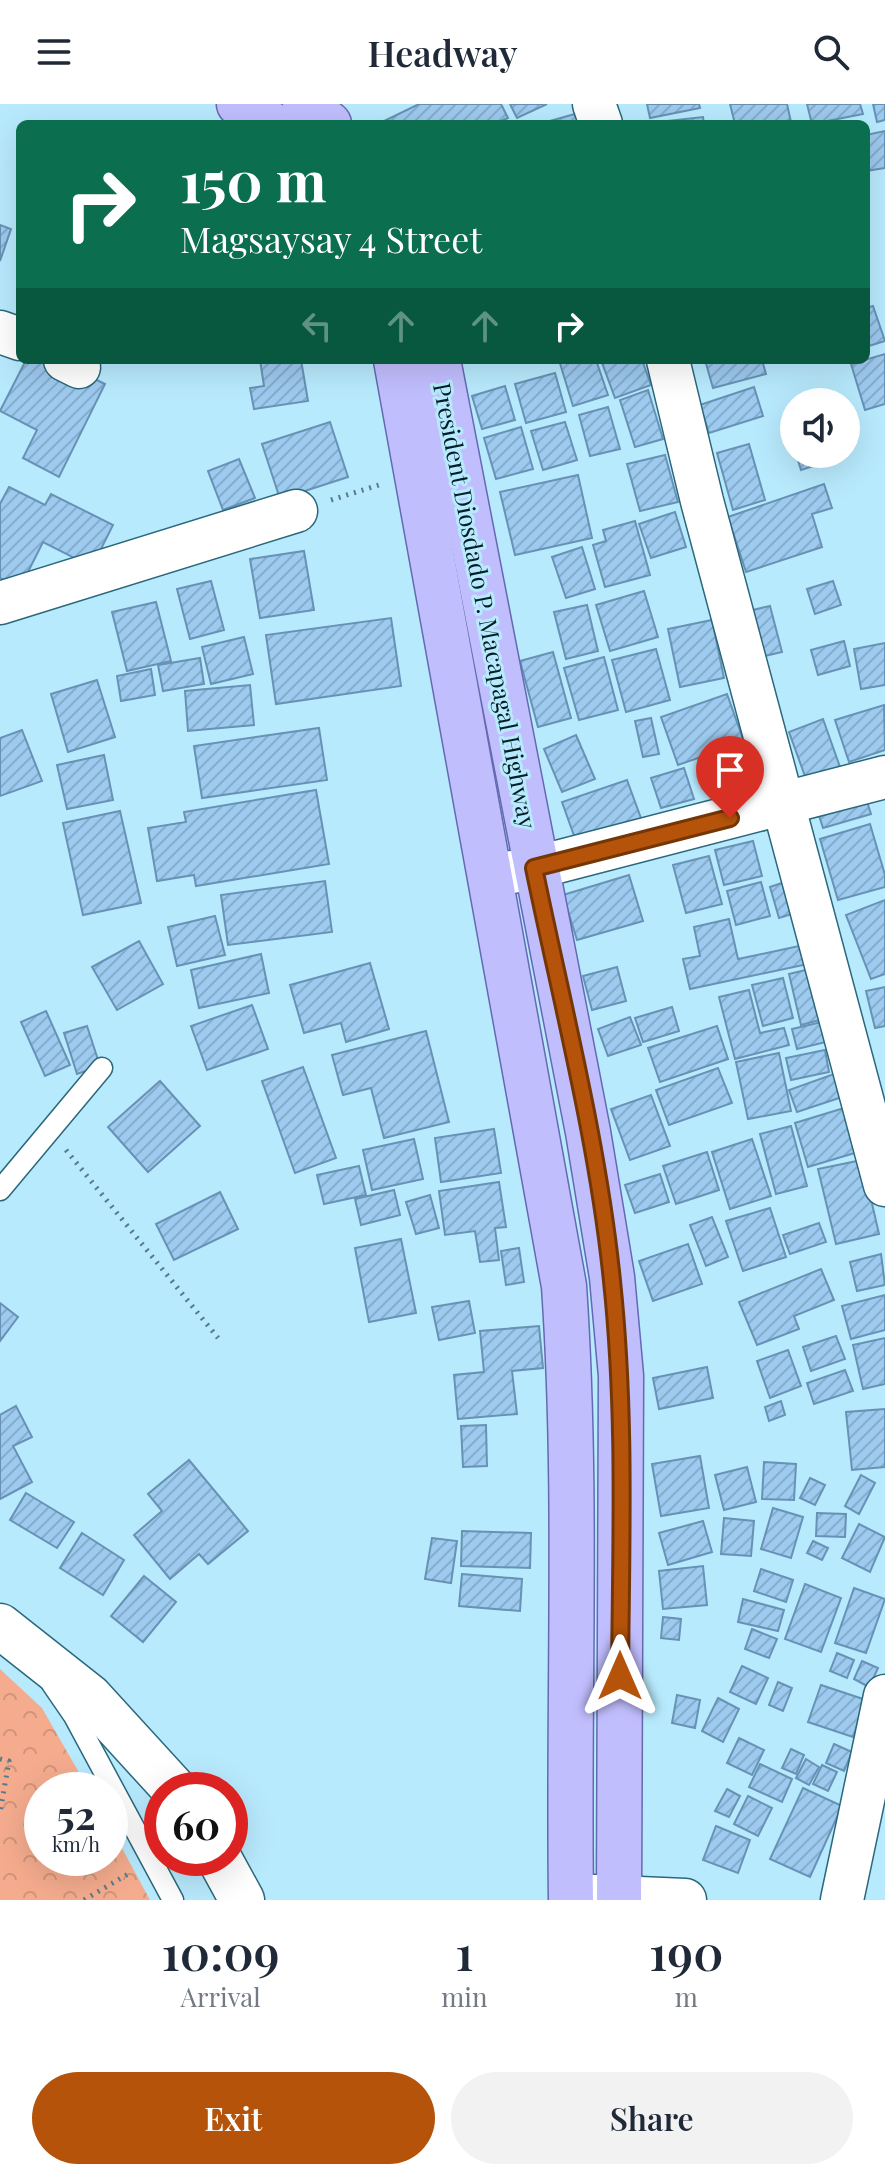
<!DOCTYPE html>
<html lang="en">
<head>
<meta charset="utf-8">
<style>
	:root { --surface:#fff; --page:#f2f2f3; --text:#1f2937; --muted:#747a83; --accent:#b45309 }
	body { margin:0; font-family:"Playfair Display",serif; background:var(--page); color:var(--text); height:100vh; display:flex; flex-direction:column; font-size:30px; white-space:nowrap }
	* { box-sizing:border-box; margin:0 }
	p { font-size:26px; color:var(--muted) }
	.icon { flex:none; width:44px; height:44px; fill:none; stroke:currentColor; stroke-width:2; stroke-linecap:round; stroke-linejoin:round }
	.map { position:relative; height:1796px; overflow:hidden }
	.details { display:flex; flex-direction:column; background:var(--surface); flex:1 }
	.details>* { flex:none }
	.banner { position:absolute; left:16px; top:16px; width:854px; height:244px; border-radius:12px; box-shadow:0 8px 32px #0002; background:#0b6e4f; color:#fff; overflow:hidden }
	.fabs { position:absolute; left:780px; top:284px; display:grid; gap:16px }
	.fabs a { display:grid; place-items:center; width:80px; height:80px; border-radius:50%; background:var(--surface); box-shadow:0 8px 32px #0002; font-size:40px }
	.speed { position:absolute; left:24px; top:1668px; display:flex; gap:16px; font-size:40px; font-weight:700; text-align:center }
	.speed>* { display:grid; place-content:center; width:104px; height:104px; border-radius:50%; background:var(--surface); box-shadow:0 8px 32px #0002; line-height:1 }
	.speed small { font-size:20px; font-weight:400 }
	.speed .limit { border:12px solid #d22; background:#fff; color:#111 }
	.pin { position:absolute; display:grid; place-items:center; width:68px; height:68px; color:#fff; margin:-82px -34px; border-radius:50% 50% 50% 0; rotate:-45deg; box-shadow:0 0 8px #0007 }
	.pin .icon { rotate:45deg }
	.me { position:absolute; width:88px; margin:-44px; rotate:0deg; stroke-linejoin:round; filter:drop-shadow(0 0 6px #0008) }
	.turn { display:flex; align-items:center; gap:28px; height:168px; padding:0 32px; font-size:36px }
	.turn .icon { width:104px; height:104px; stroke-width:2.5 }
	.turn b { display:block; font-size:56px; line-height:68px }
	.lanes { display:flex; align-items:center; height:76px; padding:0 32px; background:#0003; justify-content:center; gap:40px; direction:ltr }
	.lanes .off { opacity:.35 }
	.eta { display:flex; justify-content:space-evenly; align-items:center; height:136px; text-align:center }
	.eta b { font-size:48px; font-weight:600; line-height:56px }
	.primary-button { display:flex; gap:16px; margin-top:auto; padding:16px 32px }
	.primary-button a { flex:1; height:92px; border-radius:48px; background:var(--accent); color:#fff; font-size:32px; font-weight:600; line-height:92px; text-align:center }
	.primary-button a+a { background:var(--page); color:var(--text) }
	header { display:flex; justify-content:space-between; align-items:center; height:104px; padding:0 32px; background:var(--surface); font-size:36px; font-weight:600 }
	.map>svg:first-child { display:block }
	.park { fill:url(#park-crowns) }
	.building { fill:url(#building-hatch); stroke:#6792b5; stroke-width:2 }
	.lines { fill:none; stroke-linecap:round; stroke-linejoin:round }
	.service-casing { stroke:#2a687c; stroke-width:23 }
	.minor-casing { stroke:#2a687c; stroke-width:45 }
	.tertiary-casing { stroke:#2a687c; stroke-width:47 }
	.primary-casing { stroke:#646ab2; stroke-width:47 }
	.path { stroke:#577c89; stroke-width:5; stroke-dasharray:2 6; stroke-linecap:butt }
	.service { stroke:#fff; stroke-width:20 }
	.minor { stroke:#fff; stroke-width:42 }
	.tertiary { stroke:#fff; stroke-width:44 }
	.primary { stroke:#c1befe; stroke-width:44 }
	.route-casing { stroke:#753606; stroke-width:20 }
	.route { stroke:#b45309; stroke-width:14 }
	.labels { text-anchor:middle; stroke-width:6; stroke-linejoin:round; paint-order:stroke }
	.street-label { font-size:24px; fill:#041e26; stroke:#b8eafd }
</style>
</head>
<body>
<header><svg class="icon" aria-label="menu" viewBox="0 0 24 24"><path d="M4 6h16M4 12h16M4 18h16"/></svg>Headway<svg class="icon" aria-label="search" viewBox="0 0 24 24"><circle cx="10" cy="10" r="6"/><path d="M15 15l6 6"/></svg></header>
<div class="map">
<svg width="885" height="1796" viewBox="0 0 885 1796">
	<defs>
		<pattern id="park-crowns" width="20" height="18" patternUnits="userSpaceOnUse" patternTransform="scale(2)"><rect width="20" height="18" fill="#f5ac8e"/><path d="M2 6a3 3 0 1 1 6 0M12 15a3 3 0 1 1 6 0" fill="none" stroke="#d0947a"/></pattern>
		<pattern id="building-hatch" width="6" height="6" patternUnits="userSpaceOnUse" patternTransform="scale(2)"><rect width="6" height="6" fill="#9dcaef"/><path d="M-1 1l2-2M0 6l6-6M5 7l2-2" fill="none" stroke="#86adcd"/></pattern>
	</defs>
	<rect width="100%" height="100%" fill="#b8eafd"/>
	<path class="park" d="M 0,1565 L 42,1604 L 89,1686 L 42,1686 L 42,1754 L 110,1754 L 110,1722 L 150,1796 L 0,1796 Z"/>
	<g class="building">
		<path d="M 419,0 L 501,0 L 508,14 L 495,20 L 385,20 L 384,17 Z"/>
		<path d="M 510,0 L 547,0 L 517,14 Z"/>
		<path d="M 647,0 L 699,0 L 700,4 L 650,14 Z"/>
		<path d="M 730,0 L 787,0 L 791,18 L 735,20 Z"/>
		<path d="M 807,0 L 860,0 L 863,10 L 812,20 Z"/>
		<path d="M 873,0 L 885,0 L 885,16 L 877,18 Z"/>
		<path d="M 582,8 L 585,20 L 539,20 Z"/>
		<path d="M 703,13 L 704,20 L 640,20 Z"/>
		<path d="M 885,27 L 885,64 L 866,67 L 866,31 Z"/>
		<path d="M 0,121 L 11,125 L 0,157 Z"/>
		<path d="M 873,202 L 885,237 L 866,243 L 866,204 Z"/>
		<path d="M 885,250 L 885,300 L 865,306 L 851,260 Z"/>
		<path d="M 26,256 L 56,256 L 105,280 L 59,373 L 23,354 L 37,326 L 0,307 Z"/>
		<path d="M 260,256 L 301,256 L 308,297 L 254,305 L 250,284 L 264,282 Z"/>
		<path d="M 559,256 L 596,256 L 608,291 L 573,302 Z"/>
		<path d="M 601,256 L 642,256 L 651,281 L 615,294 Z"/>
		<path d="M 705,256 L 762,256 L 766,270 L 713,284 Z"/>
		<path d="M 555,269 L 566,308 L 526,319 L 515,280 Z"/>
		<path d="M 505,282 L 515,316 L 482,325 L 472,292 Z"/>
		<path d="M 754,283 L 763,312 L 709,329 L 700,301 Z"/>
		<path d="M 648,286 L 663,335 L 635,343 L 620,296 Z"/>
		<path d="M 608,303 L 620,345 L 590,352 L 579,311 Z"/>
		<path d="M 330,318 L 348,373 L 280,395 L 262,340 Z"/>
		<path d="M 565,318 L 577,356 L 543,366 L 531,327 Z"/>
		<path d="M 794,319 L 794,346 L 786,322 Z"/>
		<path d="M 521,323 L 533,365 L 496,375 L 484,334 Z"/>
		<path d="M 749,340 L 765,396 L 733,406 L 717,349 Z"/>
		<path d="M 796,350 L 840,350 L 841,353 L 801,366 Z"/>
		<path d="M 665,351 L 678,398 L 640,407 L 627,360 Z"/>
		<path d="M 239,355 L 255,394 L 223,406 L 208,367 Z"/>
		<path d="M 578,371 L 592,434 L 515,451 L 500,388 Z"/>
		<path d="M 824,380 L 832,404 L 812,410 L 822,443 L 746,468 L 728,413 Z"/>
		<path d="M 9,383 L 45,401 L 51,390 L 113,421 L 92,463 L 43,438 L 20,484 L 0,474 L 0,400 Z"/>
		<path d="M 675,408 L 686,443 L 651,454 L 639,420 Z"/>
		<path d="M 635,417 L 650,471 L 605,483 L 593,441 L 606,437 L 603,426 Z"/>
		<path d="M 582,443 L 595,485 L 566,494 L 552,453 Z"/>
		<path d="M 304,447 L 314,506 L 260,514 L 250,455 Z"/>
		<path d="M 211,477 L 224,526 L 190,535 L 177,485 Z"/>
		<path d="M 833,477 L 841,501 L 815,510 L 807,485 Z"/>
		<path d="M 644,487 L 658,533 L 610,547 L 596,501 Z"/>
		<path d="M 156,498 L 171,557 L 127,567 L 112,508 Z"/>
		<path d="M 587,501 L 598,547 L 566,555 L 554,508 Z"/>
		<path d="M 770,502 L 782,548 L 756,554 L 744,508 Z"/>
		<path d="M 391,514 L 401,582 L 276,600 L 266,531 Z"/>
		<path d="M 712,516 L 724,574 L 680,583 L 668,525 Z"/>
		<path d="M 244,533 L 253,570 L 211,580 L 202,543 Z"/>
		<path d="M 844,537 L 850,562 L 818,571 L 811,546 Z"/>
		<path d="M 885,539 L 885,581 L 861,585 L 854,545 Z"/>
		<path d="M 656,545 L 670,596 L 626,608 L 612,556 Z"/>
		<path d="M 553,548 L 571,614 L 538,623 L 520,557 Z"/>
		<path d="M 604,553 L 618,606 L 579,616 L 564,564 Z"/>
		<path d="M 200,554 L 204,580 L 163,587 L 158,561 Z"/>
		<path d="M 151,565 L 155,591 L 121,597 L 117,572 Z"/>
		<path d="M 97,576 L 115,633 L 68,648 L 51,590 Z"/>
		<path d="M 250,581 L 254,621 L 188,627 L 185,587 Z"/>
		<path d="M 727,590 L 744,638 L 678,661 L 661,613 Z"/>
		<path d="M 884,601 L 885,646 L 849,658 L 835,616 Z"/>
		<path d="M 651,614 L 659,650 L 643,653 L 635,617 Z"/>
		<path d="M 823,615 L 840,663 L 806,675 L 789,628 Z"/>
		<path d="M 319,624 L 327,676 L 202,694 L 194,642 Z"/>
		<path d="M 22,626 L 42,677 L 0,692 L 0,634 Z"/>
		<path d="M 576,631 L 595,675 L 562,688 L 544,645 Z"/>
		<path d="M 104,651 L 113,696 L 67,705 L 57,661 Z"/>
		<path d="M 684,664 L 694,695 L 661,704 L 651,674 Z"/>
		<path d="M 627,676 L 642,717 L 577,740 L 562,698 Z"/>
		<path d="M 863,685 L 871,710 L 823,724 L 815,699 Z"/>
		<path d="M 316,686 L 329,760 L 196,782 L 194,771 L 157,777 L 148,724 L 186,718 L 184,708 Z"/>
		<path d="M 120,707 L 141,799 L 83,811 L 63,719 Z"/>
		<path d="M 870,720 L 885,771 L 885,783 L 838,796 L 820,735 Z"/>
		<path d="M 753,737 L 762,772 L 724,781 L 715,746 Z"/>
		<path d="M 709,752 L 722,800 L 686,809 L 673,761 Z"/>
		<path d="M 629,771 L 643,817 L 577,836 L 563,791 Z"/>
		<path d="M 325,777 L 332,828 L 228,841 L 221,791 Z"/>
		<path d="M 788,777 L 798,808 L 779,814 L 770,783 Z"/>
		<path d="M 761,778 L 770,812 L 736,821 L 727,787 Z"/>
		<path d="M 885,796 L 885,870 L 871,875 L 846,811 Z"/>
		<path d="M 215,812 L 225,851 L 177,862 L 168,823 Z"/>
		<path d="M 729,815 L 738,855 L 804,841 L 808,860 L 690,885 L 683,855 L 700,852 L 694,823 Z"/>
		<path d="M 139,837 L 163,880 L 117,906 L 92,863 Z"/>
		<path d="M 261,850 L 269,889 L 199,904 L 191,866 Z"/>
		<path d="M 370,859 L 389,925 L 346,938 L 341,919 L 304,929 L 290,881 Z"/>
		<path d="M 617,863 L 626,897 L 592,906 L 583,872 Z"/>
		<path d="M 814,864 L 827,914 L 801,921 L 789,870 Z"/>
		<path d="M 783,874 L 793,914 L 763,922 L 752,881 Z"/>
		<path d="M 885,883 L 885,922 L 875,924 L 866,887 Z"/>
		<path d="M 749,886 L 760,929 L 784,924 L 789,941 L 735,955 L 719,893 Z"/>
		<path d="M 252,901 L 268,945 L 207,966 L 191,922 Z"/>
		<path d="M 672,903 L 679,927 L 643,938 L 635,914 Z"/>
		<path d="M 46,907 L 70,961 L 45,972 L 21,918 Z"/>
		<path d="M 630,913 L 641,941 L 608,952 L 598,925 Z"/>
		<path d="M 830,916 L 834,936 L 797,945 L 792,925 Z"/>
		<path d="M 87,922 L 100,962 L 77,970 L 64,929 Z"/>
		<path d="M 717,922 L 728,955 L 660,978 L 648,944 Z"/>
		<path d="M 426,927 L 449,1018 L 384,1034 L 371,984 L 343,991 L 332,951 Z"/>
		<path d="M 825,946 L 829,968 L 791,976 L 786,954 Z"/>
		<path d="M 779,949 L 791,1007 L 748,1015 L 736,958 Z"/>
		<path d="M 303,963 L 336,1054 L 295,1069 L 262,977 Z"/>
		<path d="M 718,964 L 732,999 L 669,1021 L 656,986 Z"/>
		<path d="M 834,970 L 842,993 L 797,1008 L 789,986 Z"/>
		<path d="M 160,977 L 200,1022 L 148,1068 L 108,1023 Z"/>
		<path d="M 651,991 L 670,1042 L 630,1056 L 611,1005 Z"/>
		<path d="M 844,1004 L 858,1048 L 808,1063 L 795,1019 Z"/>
		<path d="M 791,1022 L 807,1082 L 776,1090 L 760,1030 Z"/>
		<path d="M 494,1025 L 501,1069 L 441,1078 L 435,1034 Z"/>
		<path d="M 414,1035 L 423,1075 L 372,1086 L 363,1046 Z"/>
		<path d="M 752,1035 L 771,1092 L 730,1105 L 712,1048 Z"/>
		<path d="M 707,1048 L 719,1086 L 676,1100 L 663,1062 Z"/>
		<path d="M 862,1056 L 879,1130 L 836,1140 L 818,1065 Z"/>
		<path d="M 359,1062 L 366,1091 L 324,1100 L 317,1071 Z"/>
		<path d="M 660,1070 L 669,1098 L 635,1109 L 625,1081 Z"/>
		<path d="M 499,1078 L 506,1123 L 495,1124 L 499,1156 L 480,1158 L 475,1127 L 445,1131 L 439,1087 Z"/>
		<path d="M 394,1086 L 400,1111 L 361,1121 L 355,1095 Z"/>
		<path d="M 220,1088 L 238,1125 L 174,1156 L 156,1120 Z"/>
		<path d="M 430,1091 L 439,1124 L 416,1130 L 406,1098 Z"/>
		<path d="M 770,1104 L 786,1153 L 743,1167 L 726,1117 Z"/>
		<path d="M 712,1113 L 728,1153 L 706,1162 L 690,1121 Z"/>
		<path d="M 819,1119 L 826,1138 L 790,1150 L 783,1131 Z"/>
		<path d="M 401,1135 L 416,1209 L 369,1218 L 355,1144 Z"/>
		<path d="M 688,1140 L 702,1180 L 653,1197 L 639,1157 Z"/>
		<path d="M 519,1144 L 524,1178 L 506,1181 L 501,1147 Z"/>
		<path d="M 881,1150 L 885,1181 L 857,1187 L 850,1158 Z"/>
		<path d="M 821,1165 L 834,1196 L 794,1212 L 799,1225 L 757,1241 L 739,1198 Z"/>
		<path d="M 885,1191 L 885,1226 L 851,1235 L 842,1202 Z"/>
		<path d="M 469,1197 L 475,1229 L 439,1236 L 432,1203 Z"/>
		<path d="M 0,1199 L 18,1213 L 0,1237 Z"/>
		<path d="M 539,1222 L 543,1264 L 512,1267 L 517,1310 L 458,1315 L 454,1271 L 484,1268 L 480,1227 Z"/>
		<path d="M 836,1232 L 845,1255 L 811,1267 L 803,1243 Z"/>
		<path d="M 885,1234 L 885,1280 L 863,1285 L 853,1241 Z"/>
		<path d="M 788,1246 L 801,1282 L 770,1294 L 757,1257 Z"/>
		<path d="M 707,1263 L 713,1294 L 659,1305 L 653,1274 Z"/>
		<path d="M 845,1266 L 853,1287 L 814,1300 L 807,1279 Z"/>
		<path d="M 781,1297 L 785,1311 L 769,1317 L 765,1303 Z"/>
		<path d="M 16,1302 L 32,1333 L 13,1342 L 32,1378 L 0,1395 L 0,1311 Z"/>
		<path d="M 885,1305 L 885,1363 L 852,1366 L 846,1308 Z"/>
		<path d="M 486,1321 L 487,1362 L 463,1363 L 461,1322 Z"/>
		<path d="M 700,1352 L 709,1404 L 661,1412 L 652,1360 Z"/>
		<path d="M 189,1356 L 248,1427 L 208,1460 L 199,1450 L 170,1475 L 134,1431 L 162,1407 L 148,1390 Z"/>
		<path d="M 764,1358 L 796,1360 L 794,1396 L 762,1395 Z"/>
		<path d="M 747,1363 L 756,1398 L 724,1406 L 715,1371 Z"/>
		<path d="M 861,1371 L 875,1379 L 859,1410 L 845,1402 Z"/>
		<path d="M 810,1374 L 825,1381 L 815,1401 L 800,1394 Z"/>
		<path d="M 26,1389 L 74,1418 L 57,1444 L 10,1416 Z"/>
		<path d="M 773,1404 L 803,1413 L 791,1454 L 761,1445 Z"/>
		<path d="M 817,1409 L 846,1410 L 845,1433 L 816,1432 Z"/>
		<path d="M 724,1414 L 754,1417 L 751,1452 L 721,1450 Z"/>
		<path d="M 703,1417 L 712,1448 L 668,1461 L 659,1429 Z"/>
		<path d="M 859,1420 L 885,1433 L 870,1468 L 842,1454 Z"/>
		<path d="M 462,1427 L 531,1429 L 530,1464 L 461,1462 Z"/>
		<path d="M 82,1429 L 124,1456 L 103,1491 L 60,1464 Z"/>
		<path d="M 432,1434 L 457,1437 L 451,1479 L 425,1475 Z"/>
		<path d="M 813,1437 L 828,1444 L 822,1456 L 807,1449 Z"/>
		<path d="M 703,1462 L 707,1501 L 663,1505 L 659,1467 Z"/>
		<path d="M 761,1465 L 793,1476 L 786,1498 L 754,1487 Z"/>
		<path d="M 462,1470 L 522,1475 L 520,1507 L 459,1502 Z"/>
		<path d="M 144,1472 L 176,1498 L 143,1538 L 111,1512 Z"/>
		<path d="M 805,1480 L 841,1494 L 821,1548 L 785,1535 Z"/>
		<path d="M 854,1484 L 885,1495 L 866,1549 L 835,1539 Z"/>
		<path d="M 743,1495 L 784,1506 L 778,1527 L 738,1518 Z"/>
		<path d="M 663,1513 L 681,1515 L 679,1536 L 661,1534 Z"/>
		<path d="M 752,1525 L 777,1535 L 769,1554 L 745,1545 Z"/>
		<path d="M 837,1549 L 854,1556 L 847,1574 L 830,1567 Z"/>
		<path d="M 862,1557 L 878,1564 L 869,1583 L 854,1575 Z"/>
		<path d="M 742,1562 L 768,1574 L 756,1600 L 730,1588 Z"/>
		<path d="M 778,1578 L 792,1584 L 783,1607 L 769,1601 Z"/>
		<path d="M 821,1581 L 866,1596 L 853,1633 L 808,1618 Z"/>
		<path d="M 677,1591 L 700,1596 L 695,1624 L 672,1619 Z"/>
		<path d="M 718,1594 L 739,1605 L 723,1638 L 702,1627 Z"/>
		<path d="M 739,1634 L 764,1646 L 752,1671 L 727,1659 Z"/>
		<path d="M 834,1640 L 852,1648 L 844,1667 L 826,1659 Z"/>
		<path d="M 791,1645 L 804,1651 L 796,1670 L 782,1664 Z"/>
		<path d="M 806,1655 L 819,1663 L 809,1681 L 796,1674 Z"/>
		<path d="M 760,1660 L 792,1675 L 782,1698 L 749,1683 Z"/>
		<path d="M 822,1661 L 837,1668 L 828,1687 L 813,1680 Z"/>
		<path d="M 803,1684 L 842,1702 L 810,1773 L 770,1755 Z"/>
		<path d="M 727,1685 L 740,1692 L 729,1713 L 715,1707 Z"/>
		<path d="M 748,1692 L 772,1704 L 758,1732 L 734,1720 Z"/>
		<path d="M 162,1718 L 162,1741 L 161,1742 L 151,1726 Z"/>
		<path d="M 716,1722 L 750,1736 L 738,1769 L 703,1756 Z"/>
	</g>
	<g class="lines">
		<defs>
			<g id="service">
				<path d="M 0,1086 L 102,964"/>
				<path d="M 52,1580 L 74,1612 L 173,1796"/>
			</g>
			<g id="minor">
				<path d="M 594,0 L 601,20"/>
				<path d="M 0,228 L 20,235"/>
				<path d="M 65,256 L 79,263"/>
				<path d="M 668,256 L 702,397 L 885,1081"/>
				<path d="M 0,499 L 296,407"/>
				<path d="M 490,772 L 534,764 L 885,673"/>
				<path d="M 571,1791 L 685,1796"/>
				<path d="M 842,1796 L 885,1592"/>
			</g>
			<g id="tertiary">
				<path d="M 0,1522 L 90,1593 L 175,1686"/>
				<path d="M 219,1754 L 242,1796"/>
			</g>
			<g id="primary">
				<path d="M 239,0 L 271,20"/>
				<path d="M 305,0 L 329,20"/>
				<path d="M 396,256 L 564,1182 C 578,1387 568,1591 571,1796"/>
				<path d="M 438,256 L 588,1028 L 612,1173 L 621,1272 L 619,1796"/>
			</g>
		</defs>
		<use href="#service" class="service-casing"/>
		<use href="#minor" class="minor-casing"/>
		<use href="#tertiary" class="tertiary-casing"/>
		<use href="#primary" class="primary-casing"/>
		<g class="path">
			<path d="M 331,396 L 379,381"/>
			<path d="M 66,1046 L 218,1234"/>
			<path d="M 0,1655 L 9,1657 L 0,1709"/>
			<path d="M 84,1796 L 128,1770"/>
		</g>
		<use href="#service" class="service"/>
		<use href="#minor" class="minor"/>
		<use href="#tertiary" class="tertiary"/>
		<use href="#primary" class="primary"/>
	</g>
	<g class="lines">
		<defs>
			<path id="route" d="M 620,1572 C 621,1440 626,1308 612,1177 C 598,1038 562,900 534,764 L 730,714"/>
		</defs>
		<use href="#route" class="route-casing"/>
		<use href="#route" class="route"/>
	</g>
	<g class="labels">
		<g class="street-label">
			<text transform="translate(484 502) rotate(79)" y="8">President Diosdado P. Macapagal Highway</text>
		</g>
	</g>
</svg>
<div class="fabs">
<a><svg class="icon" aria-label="sound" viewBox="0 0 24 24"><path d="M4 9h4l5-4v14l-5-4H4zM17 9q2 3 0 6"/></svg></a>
</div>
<div class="speed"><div>52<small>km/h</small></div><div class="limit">60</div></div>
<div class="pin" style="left:730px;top:714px;background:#d93025"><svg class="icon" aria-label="arrive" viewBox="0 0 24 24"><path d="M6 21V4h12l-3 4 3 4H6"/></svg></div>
<svg class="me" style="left:620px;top:1572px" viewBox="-20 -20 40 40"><path d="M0-17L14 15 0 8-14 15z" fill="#b45309" stroke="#fff" stroke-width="4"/></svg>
<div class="banner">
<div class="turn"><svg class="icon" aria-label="right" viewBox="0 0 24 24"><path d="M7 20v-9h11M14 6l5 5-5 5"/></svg><div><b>150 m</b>Magsaysay 4 Street</div></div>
<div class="lanes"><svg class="icon off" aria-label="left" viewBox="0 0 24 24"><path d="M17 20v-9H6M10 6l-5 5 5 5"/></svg><svg class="icon off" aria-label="ahead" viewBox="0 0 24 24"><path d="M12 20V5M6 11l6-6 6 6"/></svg><svg class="icon off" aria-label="ahead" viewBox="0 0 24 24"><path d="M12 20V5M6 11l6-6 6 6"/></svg><svg class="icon" aria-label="right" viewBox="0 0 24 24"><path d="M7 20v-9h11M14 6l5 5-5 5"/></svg></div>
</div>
</div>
<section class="details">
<div class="eta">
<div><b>10:09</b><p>Arrival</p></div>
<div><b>1</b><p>min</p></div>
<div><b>190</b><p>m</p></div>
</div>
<div class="primary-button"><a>Exit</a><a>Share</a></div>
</section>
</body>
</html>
